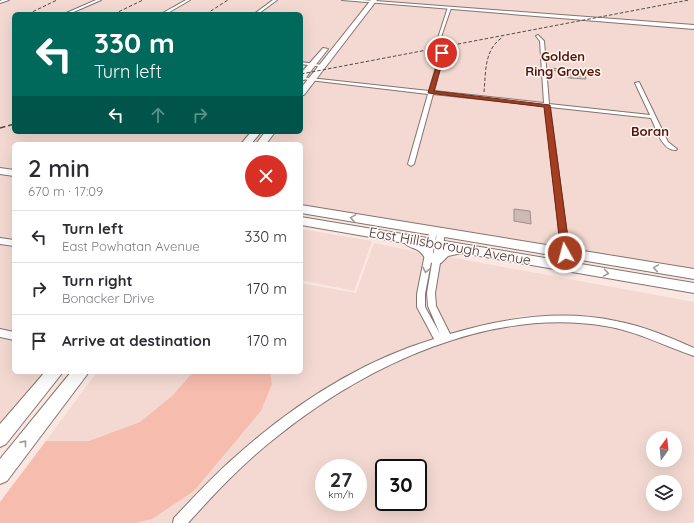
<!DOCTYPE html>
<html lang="en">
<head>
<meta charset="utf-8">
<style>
	:root { --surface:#fff; --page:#f2f2f3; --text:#2b2b33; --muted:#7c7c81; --line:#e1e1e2 }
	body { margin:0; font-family:Quicksand,sans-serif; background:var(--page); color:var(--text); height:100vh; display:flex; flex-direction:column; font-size:15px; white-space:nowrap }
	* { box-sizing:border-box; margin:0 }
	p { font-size:13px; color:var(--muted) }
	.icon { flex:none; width:22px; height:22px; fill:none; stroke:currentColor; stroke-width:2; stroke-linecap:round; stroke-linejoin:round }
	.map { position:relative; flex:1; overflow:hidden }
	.side { position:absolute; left:12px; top:142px; width:291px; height:232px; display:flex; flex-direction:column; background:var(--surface); border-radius:6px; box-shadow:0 4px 16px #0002 }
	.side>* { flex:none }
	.hud { position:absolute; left:12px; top:12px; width:291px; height:122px; border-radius:6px; box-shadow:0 4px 16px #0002; background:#00695c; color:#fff; overflow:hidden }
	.needle { width:26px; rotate:15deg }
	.controls { position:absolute; left:646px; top:431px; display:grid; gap:8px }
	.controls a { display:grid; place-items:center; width:36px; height:36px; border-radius:50%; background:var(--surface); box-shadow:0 4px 16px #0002; font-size:20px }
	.speed { position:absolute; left:315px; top:459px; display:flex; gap:8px; font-size:20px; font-weight:700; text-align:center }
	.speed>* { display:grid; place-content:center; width:52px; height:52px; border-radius:50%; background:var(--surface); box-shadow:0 4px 16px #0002; line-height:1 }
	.speed small { font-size:10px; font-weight:400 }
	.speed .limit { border:2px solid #111; border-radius:6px; background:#fff; color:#111 }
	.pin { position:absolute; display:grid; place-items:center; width:34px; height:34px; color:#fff; margin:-17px; border:2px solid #fff; border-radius:50%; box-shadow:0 1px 4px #0007 }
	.me { position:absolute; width:44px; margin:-22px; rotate:353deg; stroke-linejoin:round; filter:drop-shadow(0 0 3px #0008) }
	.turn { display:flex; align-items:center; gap:14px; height:84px; padding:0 16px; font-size:18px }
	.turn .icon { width:52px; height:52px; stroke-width:2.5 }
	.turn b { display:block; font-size:28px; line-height:34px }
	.lanes { display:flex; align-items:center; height:38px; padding:0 16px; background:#0003; justify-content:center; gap:20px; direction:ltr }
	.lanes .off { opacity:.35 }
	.round { display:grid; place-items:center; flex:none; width:42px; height:42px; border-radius:21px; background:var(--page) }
	.headline { display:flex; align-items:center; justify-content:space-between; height:68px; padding:0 16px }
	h1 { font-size:24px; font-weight:600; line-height:30px }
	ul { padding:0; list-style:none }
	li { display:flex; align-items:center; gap:12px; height:52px; padding:0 16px; border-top:1px solid var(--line) }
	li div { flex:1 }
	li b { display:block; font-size:15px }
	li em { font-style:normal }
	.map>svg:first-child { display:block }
	.built { fill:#f3d9d1; fill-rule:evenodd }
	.green { fill:#f6bcad }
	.building { fill:#cdbab5; stroke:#a08e89 }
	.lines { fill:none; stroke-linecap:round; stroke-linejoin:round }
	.street-casing { stroke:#84736e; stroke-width:2 }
	.secondary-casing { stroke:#84736e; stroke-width:2 }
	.primary-casing { stroke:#84736e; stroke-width:2 }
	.street { fill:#fff; fill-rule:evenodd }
	.secondary { fill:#fff; fill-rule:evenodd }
	.primary { fill:#fff; fill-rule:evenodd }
	.rail-far1 { stroke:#534a48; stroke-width:1; stroke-dasharray:3.5 2; stroke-linecap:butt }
	.rail { stroke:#534a48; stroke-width:1.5; stroke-dasharray:5.5 3; stroke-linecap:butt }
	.oneway { stroke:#9f9b9a }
	.route { fill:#a53d21; stroke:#6b2815 }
	.labels { text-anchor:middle; stroke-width:3; stroke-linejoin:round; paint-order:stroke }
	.far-neighbourhood-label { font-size:13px; font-weight:bold; fill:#571504; stroke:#fff7f5 }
	.street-label { font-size:14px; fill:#3f3735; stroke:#fff7f5 }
</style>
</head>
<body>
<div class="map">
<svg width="694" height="523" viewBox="0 0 694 523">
	<rect width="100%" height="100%" fill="#fae7e2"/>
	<g class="built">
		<path d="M 10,0 L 694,0 L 694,270 L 301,205 L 301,144 L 14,144 L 14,372 L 51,372 L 0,432 L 0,4 ZM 14,14 L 301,14 L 301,132 L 14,132 Z"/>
		<path d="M 301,229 L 372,241 L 354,291 L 301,280 Z"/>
		<path d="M 374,243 L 423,253 L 425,256 L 418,308 L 433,338 L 404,349 L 339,380 L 294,410 L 234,458 L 172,523 L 135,523 L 152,519 L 194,491 L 261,411 L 272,384 L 270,372 L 301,372 L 301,283 L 356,293 Z"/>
		<path d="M 444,256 L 694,302 L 694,349 L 635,326 L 618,321 L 582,316 L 544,315 L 521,316 L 450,333 L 436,306 L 435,294 L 440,261 Z"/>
		<path d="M 567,322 L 619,328 L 694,356 L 694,523 L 186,523 L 239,467 L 274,436 L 343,388 L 408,356 L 440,344 L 508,326 L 524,323 ZM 653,438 L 675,438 L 675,460 L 653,460 ZM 324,468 L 358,468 L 358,502 L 324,502 ZM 384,468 L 418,468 L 418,502 L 384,502 ZM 653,482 L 675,482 L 675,504 L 653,504 Z"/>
		<path d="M 97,372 L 193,372 L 173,395 L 140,422 L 89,441 L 46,441 Z"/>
	</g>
	<path class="green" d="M 193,372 L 270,372 L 272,384 L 261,411 L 194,491 L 152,519 L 135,523 L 0,523 L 0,502 L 46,441 L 89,441 L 140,422 L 173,395 Z"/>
	<g class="building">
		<path d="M 550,68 L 584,71 L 586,79 L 569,78 Z"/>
		<path d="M 514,209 L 530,211 L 531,224 L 514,221 Z"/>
	</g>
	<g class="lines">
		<defs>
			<g id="street">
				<path d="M 96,0 L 101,0 L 69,14 L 64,14 Z"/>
				<path d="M 186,0 L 190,0 L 166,14 L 161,14 Z"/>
				<path d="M 273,0 L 277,0 L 258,14 L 254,14 Z"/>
				<path d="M 448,7 L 451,8 L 441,37 L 438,38 Z"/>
				<path d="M 538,35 L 544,41 L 549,104 L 650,115 L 635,83 L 639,82 L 668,142 L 677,149 L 676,150 C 662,151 656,128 651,118 L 550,107 L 571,266 L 567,269 L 563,266 L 545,106 L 433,94 L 414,164 L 411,166 L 408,164 L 428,94 L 301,79 L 301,77 L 429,91 L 440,53 L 442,52 L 444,53 L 434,91 L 544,103 L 540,41 L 536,36 Z"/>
				<path d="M 301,62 L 322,65 L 324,66 L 322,67 L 301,64 Z"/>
				<path d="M 430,229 L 436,229 L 437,231 L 425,294 L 425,307 L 440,334 L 428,306 L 427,293 L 437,233 L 441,231 L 445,233 L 435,293 L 436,306 L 450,334 C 503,318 561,309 616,321 C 643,326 669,337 694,348 L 694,356 C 664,346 637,331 605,326 C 490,307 367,365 279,435 C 245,461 216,492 188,523 L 173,523 L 174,518 C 194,497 214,475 236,456 C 293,405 361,361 434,339 L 417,307 L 417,294 Z"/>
				<path d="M 0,238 L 14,240 L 14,246 L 0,244 Z"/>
				<path d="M 0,329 L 14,332 L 14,340 L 0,337 Z"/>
			</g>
			<g id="secondary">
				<path d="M 2,0 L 9,0 L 0,3 L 0,1 Z"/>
				<path d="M 342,0 L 362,0 L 694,25 L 694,29 Z"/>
			</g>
			<g id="primary">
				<path d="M 371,0 L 377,0 L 304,95 L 301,95 L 301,88 Z"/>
				<path d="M 323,48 L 328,49 L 304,80 L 301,80 L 301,73 Z"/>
				<path d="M 251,132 L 261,132 L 251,144 L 241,144 Z"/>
				<path d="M 265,132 L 275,132 L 266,144 L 256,144 Z"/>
				<path d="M 0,168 L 14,170 L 14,176 L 0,174 Z"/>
				<path d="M 301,205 L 694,269 L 694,279 L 301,213 Z"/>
				<path d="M 301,217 L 694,283 L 694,293 L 462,253 L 448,256 L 441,263 L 436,264 C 426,262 426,257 419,251 C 414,247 408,248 405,243 L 301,225 ZM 429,247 L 440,249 L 434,254 Z"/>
				<path d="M 45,372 L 63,372 L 6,444 L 0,447 L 0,424 Z"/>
				<path d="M 71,372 L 89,372 L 7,481 L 0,484 L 0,459 Z"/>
			</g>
		</defs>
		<use href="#street" class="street-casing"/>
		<use href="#secondary" class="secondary-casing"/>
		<use href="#primary" class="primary-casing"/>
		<use href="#street" class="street"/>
		<use href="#secondary" class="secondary"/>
		<use href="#primary" class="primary"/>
		<g class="rail-far1">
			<path d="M 28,14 L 57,0"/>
			<path d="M 114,14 L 143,0"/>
			<path d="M 206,14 L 228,0"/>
			<path d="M 301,74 L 689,0"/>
			<path d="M 484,92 C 486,71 484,49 503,37"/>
		</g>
		<path class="rail" d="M 0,128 L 14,124"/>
	</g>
	<defs><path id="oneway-chevron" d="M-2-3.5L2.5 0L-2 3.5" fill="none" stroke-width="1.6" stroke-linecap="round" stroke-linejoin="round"/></defs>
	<g class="oneway">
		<use href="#oneway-chevron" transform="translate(353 218) rotate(-171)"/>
		<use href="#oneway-chevron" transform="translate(656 268) rotate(-171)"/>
		<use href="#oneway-chevron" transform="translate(426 270) rotate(102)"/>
		<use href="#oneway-chevron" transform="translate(606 273) rotate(10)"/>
		<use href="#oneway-chevron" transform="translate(24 443) rotate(-51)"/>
	</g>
	<path class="route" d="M 441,52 L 445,53 L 434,91 L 550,105 L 570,253 L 569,255 L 565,256 L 561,253 L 544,107 L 428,93 Z"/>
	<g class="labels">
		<g class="far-neighbourhood-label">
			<text x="563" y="61">Golden<tspan x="563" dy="15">Ring Groves</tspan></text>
			<text x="650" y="136">Boran</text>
		</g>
		<g class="street-label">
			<text transform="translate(450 246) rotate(10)" y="5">East Hillsborough Avenue</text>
		</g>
	</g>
</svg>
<div class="controls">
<a><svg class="needle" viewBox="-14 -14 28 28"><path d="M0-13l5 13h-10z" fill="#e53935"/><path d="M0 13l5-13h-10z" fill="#7c7c81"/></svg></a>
<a><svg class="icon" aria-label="layers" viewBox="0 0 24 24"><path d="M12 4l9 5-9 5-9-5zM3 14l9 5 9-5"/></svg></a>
</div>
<div class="speed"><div>27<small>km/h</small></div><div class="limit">30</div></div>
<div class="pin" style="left:442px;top:53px;background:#d93025"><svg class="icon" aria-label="arrive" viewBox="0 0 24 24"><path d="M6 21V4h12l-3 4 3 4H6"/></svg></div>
<svg class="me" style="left:565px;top:253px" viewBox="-20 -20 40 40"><circle r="17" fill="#a53d21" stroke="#fff" stroke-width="3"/><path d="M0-11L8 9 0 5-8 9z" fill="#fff"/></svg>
<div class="hud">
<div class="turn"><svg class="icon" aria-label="left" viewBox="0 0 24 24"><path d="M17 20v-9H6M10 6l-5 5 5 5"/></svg><div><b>330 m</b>Turn left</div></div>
<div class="lanes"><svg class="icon" aria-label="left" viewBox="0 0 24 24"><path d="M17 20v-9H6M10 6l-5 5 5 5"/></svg><svg class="icon off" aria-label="ahead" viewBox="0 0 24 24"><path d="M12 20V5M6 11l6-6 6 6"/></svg><svg class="icon off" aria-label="right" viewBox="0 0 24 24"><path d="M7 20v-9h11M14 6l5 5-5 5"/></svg></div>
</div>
<section class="side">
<div class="headline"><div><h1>2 min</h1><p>670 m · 17:09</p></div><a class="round" style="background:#d93025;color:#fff"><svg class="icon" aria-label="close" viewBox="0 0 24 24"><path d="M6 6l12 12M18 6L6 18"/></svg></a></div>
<ul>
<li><svg class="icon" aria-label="left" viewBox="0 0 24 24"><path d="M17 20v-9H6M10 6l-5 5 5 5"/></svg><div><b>Turn left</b><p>East Powhatan Avenue</p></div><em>330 m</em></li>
<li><svg class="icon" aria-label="right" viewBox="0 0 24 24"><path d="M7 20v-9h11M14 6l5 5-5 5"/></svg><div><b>Turn right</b><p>Bonacker Drive</p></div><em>170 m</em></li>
<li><svg class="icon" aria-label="arrive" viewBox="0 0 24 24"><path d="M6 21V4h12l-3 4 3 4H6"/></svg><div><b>Arrive at destination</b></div><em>170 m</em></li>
</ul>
</section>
</div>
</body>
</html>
